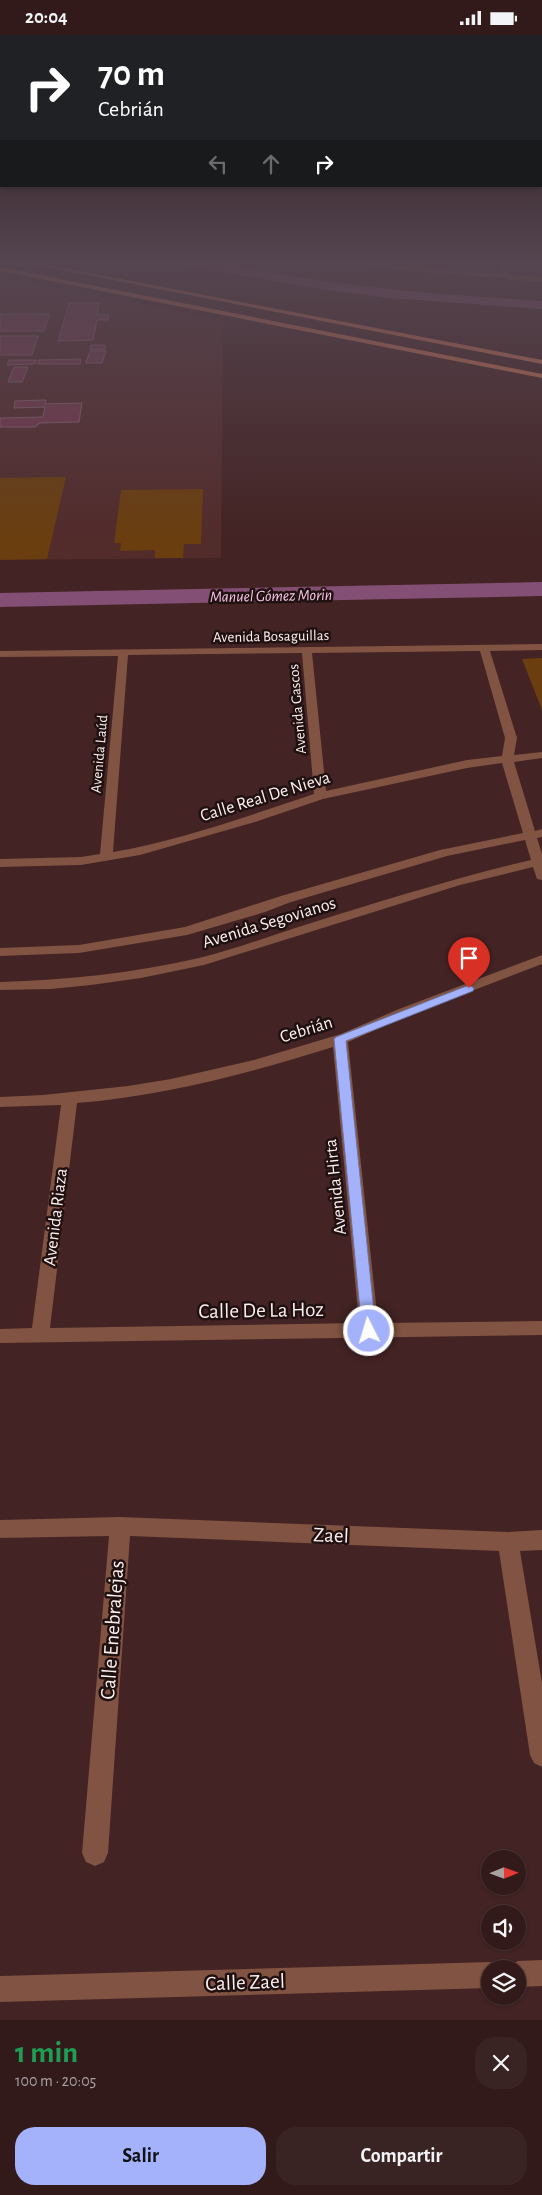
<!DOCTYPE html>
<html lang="es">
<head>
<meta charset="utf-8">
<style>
	:root { --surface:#321a1a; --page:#3a2323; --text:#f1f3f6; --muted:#a8a1a2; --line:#4d3839; --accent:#a4b2fc }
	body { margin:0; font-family:"Alegreya Sans",sans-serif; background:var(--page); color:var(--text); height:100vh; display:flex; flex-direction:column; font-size:19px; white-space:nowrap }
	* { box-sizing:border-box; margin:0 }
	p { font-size:16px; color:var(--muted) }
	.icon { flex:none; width:28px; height:28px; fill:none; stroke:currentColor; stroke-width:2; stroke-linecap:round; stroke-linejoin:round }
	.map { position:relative; height:1985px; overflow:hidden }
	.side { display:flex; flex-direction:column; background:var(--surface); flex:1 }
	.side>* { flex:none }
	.guide { position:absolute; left:0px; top:0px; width:542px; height:152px; box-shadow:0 1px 4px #0004,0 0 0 1px var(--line); background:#202124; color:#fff; overflow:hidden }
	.needle { width:32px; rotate:89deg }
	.tools { position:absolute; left:481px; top:1815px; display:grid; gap:10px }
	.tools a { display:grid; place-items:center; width:45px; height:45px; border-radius:50%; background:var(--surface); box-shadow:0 1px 4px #0004,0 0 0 1px var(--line); font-size:25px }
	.pin { position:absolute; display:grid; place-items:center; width:42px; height:42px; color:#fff; margin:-51px -21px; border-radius:50% 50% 50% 0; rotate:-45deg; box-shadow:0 0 5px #0007 }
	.pin .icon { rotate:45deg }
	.me { position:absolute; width:55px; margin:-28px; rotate:355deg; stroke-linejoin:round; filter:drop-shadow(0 0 4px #0008) }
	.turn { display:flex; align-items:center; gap:18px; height:105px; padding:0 15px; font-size:22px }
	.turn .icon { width:65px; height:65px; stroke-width:2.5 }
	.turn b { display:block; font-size:35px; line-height:42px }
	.lanes { display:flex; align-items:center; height:48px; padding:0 15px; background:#0003; justify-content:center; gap:25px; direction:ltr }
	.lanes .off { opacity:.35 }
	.round { display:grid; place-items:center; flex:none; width:52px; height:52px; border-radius:20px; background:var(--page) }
	.summary { display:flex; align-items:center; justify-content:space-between; height:85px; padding:0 15px }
	h1 { font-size:30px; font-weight:700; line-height:38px; color:#1e9e55 }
	.cta { display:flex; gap:10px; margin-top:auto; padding:10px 15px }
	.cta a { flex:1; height:58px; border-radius:20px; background:var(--accent); color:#111; font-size:20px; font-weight:700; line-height:58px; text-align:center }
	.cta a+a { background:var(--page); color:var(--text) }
	.status { display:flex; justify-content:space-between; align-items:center; height:35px; padding:0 25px; background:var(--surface); direction:ltr }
	.status svg { height:14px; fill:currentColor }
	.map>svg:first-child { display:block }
	.built { fill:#522b2b }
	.green { fill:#6a3e0f }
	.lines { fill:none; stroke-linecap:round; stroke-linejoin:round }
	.canal { fill:#844f75; fill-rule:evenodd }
	.building { fill:#75384d; stroke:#86616c }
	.minor { fill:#815342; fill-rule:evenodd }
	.major { fill:#d27552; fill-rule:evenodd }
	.route { fill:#a4b2fc; stroke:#6b74a4 }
	.labels { text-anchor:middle; stroke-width:5; stroke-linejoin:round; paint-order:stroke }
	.far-street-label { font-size:15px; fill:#fef0ef; stroke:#201111 }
	.far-water-label { font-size:16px; font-style:italic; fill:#f9c7e9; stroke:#201111 }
	.street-label { font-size:18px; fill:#fef0ef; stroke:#201111 }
	.near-street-label { font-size:21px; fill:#fef0ef; stroke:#201111 }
</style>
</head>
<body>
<div class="status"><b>20:04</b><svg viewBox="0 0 49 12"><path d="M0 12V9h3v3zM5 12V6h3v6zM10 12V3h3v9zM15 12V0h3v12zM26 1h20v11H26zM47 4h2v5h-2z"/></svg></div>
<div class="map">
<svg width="542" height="1985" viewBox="0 0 542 1985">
	<rect width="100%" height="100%" fill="#432323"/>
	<path class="built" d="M 0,241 L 223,285 L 221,523 L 0,525 Z"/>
	<g class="green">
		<path d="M 66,442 L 47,524 L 0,525 L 0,443 Z"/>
		<path d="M 203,454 L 201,509 L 184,509 L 183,523 L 155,523 L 155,515 L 120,516 L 121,508 L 114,508 L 121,455 Z"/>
		<path d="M 542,623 L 542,675 L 522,624 Z"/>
	</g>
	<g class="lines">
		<g class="canal">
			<path d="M 177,226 C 229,226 279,240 330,247 C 401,257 471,261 542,266 L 542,274 L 390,263 L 328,255 L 183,230 Z"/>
			<path d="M 542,547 L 542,561 L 0,572 L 0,558 Z"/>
		</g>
	</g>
	<g class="building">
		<path d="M 69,268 L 99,268 L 97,279 L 109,279 L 108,285 L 97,285 L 93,305 L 58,306 Z"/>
		<path d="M 0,279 L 50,279 L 44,296 L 0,296 Z"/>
		<path d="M 0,301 L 38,301 L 32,320 L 0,320 Z"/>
		<path d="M 91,310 L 105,310 L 105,314 L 90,315 Z"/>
		<path d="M 90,316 L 106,316 L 102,328 L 86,328 Z"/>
		<path d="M 81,324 L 80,329 L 38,329 L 39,325 Z"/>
		<path d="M 9,325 L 37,325 L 35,329 L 7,330 Z"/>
		<path d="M 14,332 L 28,332 L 22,347 L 8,347 Z"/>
		<path d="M 46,365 L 45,369 L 82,368 L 79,387 L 40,388 L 35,392 L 0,392 L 0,383 L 43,382 L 45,372 L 14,373 L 15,366 Z"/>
	</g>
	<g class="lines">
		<g class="minor">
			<path d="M 347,226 L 503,239 L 496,226 L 502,226 L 509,240 L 542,242 L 542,246 L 508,245 L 505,243 L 398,235 Z"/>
			<path d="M 542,609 L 542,615 L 490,616 L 517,703 L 514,720 L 542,717 L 542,723 L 514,727 L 535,796 L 542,794 L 542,802 L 537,803 L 542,819 L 542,845 L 537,844 L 533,832 L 460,850 L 204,930 L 141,943 L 91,950 L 51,954 L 0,955 L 0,947 C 67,945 134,938 199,923 C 236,914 272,900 308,889 C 382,866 455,843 531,825 L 525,805 L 447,821 L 291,867 L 265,877 L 187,900 L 79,918 L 0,921 L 0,913 L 79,910 L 185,892 L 281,861 L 440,815 L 523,798 L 502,728 L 467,733 L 323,764 L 255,787 L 140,820 L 81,830 L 0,832 L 0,824 L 81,822 L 100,819 L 118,621 L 0,622 L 0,616 ZM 480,616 L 505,703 L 502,721 L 467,725 L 326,756 L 312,618 ZM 302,618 L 314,759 C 248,781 181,805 113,817 L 128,620 Z"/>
			<path d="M 542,920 L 542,929 L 409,980 L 348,1007 L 378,1288 L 542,1286 L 542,1300 L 0,1308 L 0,1294 L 32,1293 L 61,1070 L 0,1072 L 0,1062 L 43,1060 L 128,1051 L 171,1044 L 254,1025 L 341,999 L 399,974 ZM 333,1012 L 359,1288 L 50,1293 L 77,1068 C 164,1061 250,1038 333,1012 Z"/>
			<path d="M 120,1482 L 508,1497 L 542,1495 L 542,1515 L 520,1516 L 542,1648 L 542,1732 L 534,1728 L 530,1720 L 499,1516 L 130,1501 L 108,1818 L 104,1827 L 95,1831 L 86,1827 L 82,1818 L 109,1501 L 0,1503 L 0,1485 Z"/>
			<path d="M 542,1925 L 542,1951 L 518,1952 L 518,1934 L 507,1934 L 509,1930 L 518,1926 Z"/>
			<path d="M 490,1927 L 499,1931 L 501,1934 L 490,1934 L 490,1953 L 0,1967 L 0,1941 Z"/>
		</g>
		<g class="major">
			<path d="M 15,226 L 28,226 L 542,325 L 542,329 Z"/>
			<path d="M 0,232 L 542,339 L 542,343 L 0,236 Z"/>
		</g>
	</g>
	<linearGradient id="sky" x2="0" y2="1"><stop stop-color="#251313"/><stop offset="0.45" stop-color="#554550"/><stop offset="1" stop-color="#554550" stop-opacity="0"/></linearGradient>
	<rect width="542" height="504" fill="url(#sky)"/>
	<path class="route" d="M 469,950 L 474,953 L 473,956 L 346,1006 L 376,1296 L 374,1300 L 369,1301 L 364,1300 L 362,1296 L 334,1004 L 336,1002 Z"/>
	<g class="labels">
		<g class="far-street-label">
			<text transform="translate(271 601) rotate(-1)" y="5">Avenida Bosaguillas</text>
			<text transform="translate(297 674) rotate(-95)" y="5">Avenida Gascos</text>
			<text transform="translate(99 719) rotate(-85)" y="5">Avenida Laúd</text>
		</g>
		<g class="far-water-label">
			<text transform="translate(271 560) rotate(-1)" y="6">Manuel Gómez Morin</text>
		</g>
		<g class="street-label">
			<text transform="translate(265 761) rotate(-17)" y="6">Calle Real De Nieva</text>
			<text transform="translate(269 887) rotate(-17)" y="6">Avenida Segovianos</text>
			<text transform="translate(306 994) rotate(-17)" y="6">Cebrián</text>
			<text transform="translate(335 1152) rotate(-96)" y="6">Avenida Hirta</text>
			<text transform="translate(55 1182) rotate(-83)" y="6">Avenida Riaza</text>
		</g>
		<g class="near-street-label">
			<text transform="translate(261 1275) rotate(-1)" y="7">Calle De La Hoz</text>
			<text transform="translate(331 1500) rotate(2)" y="7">Zael</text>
			<text transform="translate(112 1595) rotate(-86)" y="7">Calle Enebralejas</text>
			<text transform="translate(245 1947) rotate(-2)" y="7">Calle Zael</text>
		</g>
	</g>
</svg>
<div class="tools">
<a><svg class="needle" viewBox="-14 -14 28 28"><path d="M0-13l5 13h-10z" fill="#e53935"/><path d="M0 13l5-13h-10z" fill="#a8a1a2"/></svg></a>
<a><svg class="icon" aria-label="sound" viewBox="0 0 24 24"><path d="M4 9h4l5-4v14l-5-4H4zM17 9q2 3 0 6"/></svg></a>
<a><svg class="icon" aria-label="layers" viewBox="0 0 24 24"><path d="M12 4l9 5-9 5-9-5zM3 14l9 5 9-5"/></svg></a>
</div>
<div class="pin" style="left:469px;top:953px;background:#d93025"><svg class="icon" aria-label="arrive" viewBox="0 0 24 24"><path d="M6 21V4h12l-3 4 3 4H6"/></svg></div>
<svg class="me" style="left:369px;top:1296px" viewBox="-20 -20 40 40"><circle r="17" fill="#a4b2fc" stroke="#fff" stroke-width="3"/><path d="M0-11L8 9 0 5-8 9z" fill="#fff"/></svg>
<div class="guide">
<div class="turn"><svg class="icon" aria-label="right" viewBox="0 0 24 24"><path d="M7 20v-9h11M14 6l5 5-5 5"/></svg><div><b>70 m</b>Cebrián</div></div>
<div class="lanes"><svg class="icon off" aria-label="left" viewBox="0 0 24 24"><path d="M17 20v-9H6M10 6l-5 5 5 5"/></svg><svg class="icon off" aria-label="ahead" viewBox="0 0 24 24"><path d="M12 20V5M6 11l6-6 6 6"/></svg><svg class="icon" aria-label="right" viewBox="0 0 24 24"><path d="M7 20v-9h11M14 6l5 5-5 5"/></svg></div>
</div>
</div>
<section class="side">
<div class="summary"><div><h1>1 min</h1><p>100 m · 20:05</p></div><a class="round"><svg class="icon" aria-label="close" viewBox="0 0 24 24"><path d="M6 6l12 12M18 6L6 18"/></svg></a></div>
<div class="cta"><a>Salir</a><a>Compartir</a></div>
</section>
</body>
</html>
